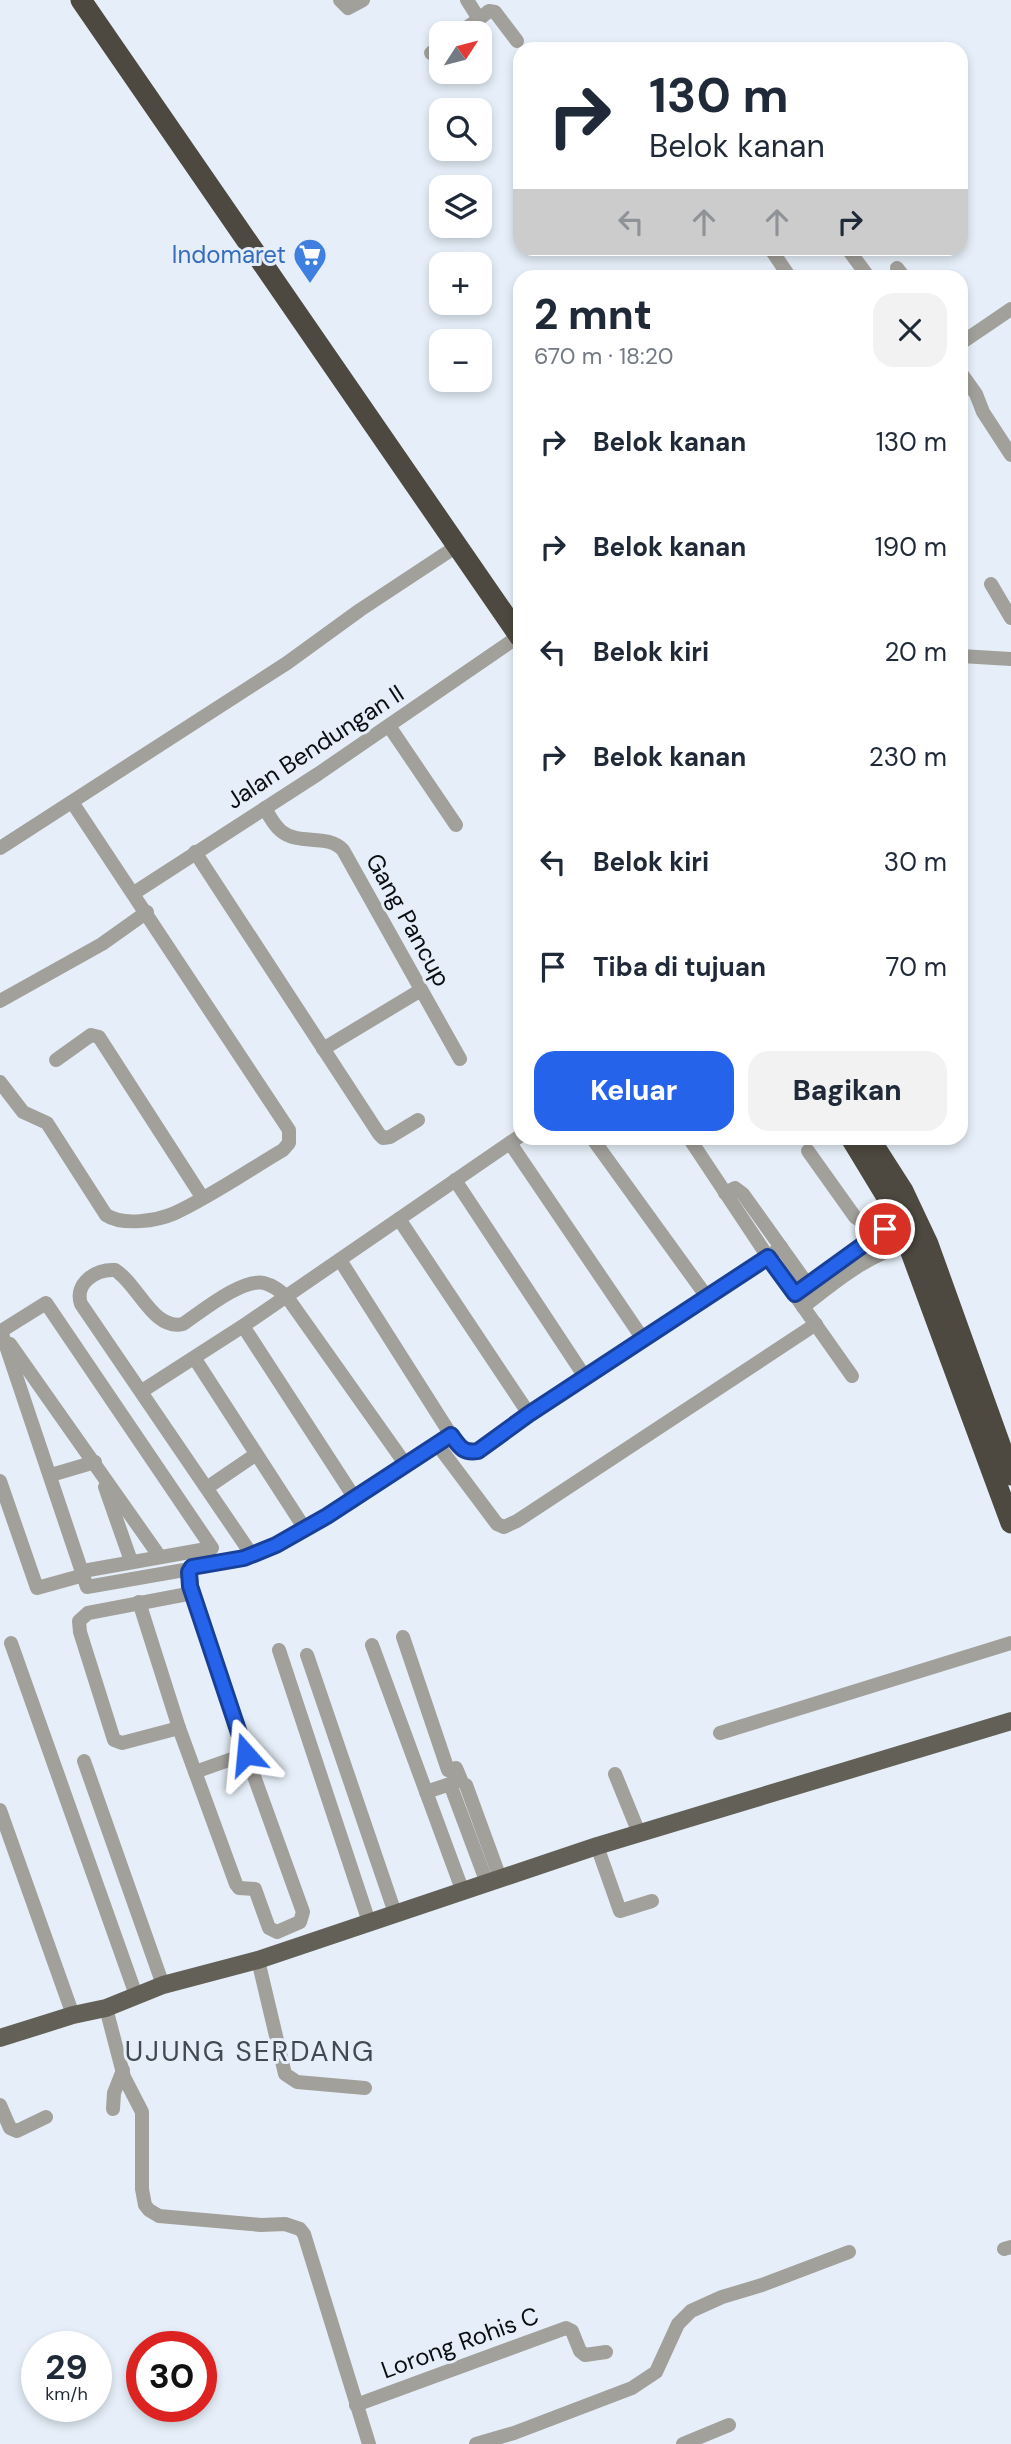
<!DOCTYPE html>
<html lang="id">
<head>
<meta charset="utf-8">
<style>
	:root { --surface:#fff; --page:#f2f2f3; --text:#1f2937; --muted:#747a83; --accent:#2563eb }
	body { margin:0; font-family:"DM Sans",sans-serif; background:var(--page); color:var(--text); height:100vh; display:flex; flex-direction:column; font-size:26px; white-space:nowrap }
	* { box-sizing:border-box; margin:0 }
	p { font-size:23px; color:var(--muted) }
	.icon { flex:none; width:38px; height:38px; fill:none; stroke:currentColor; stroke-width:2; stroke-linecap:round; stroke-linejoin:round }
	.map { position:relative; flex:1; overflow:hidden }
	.side { position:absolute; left:513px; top:270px; width:455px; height:875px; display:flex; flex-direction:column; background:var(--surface); border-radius:21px; box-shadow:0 4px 10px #0003 }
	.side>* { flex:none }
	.top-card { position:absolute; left:513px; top:42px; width:455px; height:214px; border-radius:21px; box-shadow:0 4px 10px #0003; background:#fff; color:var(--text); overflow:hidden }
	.needle { width:46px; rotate:54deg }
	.fabs { position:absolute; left:429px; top:21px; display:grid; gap:14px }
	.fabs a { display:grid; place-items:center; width:63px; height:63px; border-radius:14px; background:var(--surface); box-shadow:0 4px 10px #0003; font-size:35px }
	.speed { position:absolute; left:21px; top:2331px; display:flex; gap:14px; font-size:35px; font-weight:700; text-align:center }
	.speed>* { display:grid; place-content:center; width:91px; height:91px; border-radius:50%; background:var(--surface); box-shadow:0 4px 10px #0003; line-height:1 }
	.speed small { font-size:18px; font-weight:400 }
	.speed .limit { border:10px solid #d22; background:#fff; color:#111 }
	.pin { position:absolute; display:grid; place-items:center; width:60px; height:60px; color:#fff; margin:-30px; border:4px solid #fff; border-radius:50%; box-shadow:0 2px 7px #0007 }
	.me { position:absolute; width:77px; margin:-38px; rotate:342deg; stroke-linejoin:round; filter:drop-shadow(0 0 5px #0008) }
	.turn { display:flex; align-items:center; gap:24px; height:147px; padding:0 21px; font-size:32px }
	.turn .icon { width:91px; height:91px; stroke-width:2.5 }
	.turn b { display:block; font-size:49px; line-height:60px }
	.lanes { display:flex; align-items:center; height:66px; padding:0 21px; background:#0003; justify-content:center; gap:35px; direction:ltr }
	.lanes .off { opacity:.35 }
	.round { display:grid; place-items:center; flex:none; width:74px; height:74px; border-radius:21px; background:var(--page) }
	.summary { display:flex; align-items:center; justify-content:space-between; height:119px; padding:0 21px }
	h1 { font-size:42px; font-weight:800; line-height:52px }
	.action { display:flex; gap:14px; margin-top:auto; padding:14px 21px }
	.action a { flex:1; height:80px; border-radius:21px; background:var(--accent); color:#fff; font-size:28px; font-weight:800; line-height:80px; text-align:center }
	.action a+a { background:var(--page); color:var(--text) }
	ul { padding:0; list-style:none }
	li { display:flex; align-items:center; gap:21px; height:105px; padding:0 21px }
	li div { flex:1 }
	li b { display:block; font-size:26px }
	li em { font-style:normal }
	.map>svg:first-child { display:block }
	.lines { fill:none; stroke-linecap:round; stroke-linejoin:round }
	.minor { stroke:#a2a09b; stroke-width:14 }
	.major { stroke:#636057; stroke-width:18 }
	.highway { stroke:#4d4940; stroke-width:21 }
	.route-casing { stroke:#184099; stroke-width:18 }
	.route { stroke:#2563eb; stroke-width:12 }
	.labels { text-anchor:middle; stroke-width:6; stroke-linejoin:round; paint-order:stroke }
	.shop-label { font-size:24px; fill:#366cbe; stroke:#e6eff9; text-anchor:end }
	.street-label { font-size:24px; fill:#0b0e11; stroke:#e6eff9 }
	.quarter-label { font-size:28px; letter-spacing:2px; fill:#424951; stroke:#e6eff9 }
</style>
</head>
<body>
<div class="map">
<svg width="1011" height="2444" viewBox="0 0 1011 2444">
	<rect width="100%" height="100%" fill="#e6eff9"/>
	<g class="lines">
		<g class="minor">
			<path d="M 340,0 L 348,8 L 363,0"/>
			<path d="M 467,0 L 479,19 L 489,11 L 495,12 L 517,41"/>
			<path d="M 459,33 L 479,19"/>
			<path d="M 431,53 L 441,46"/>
			<path d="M 770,248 L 789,276"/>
			<path d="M 847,248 L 867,275"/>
			<path d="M 897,268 L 903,276"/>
			<path d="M 961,343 L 1011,309"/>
			<path d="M 961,373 L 976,394 L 983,412 L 1011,455"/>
			<path d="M 991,584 L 1011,618"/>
			<path d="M 961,656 L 1011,659"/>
			<path d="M 389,726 L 456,825"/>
			<path d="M 265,808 C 269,816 274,825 281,831 C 299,846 327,833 343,850 L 460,1059"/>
			<path d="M 0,848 L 287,663 L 360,610 L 457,546"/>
			<path d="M 195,852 L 379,1134 L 383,1138 L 390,1137 L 418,1120"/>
			<path d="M 134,893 L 318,774 L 519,636"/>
			<path d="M 0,1001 L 102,944 L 147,912"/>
			<path d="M 323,1049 L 421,990"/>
			<path d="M 56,1060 L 91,1035 L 99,1037 L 202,1197"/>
			<path d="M 0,1082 L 23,1112 L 47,1123 L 106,1215 C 123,1226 157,1221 175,1213 C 210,1197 249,1170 283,1150 L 289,1143 L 289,1130 L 72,802"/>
			<path d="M 592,1138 L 707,1297"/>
			<path d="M 510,1143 L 643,1339"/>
			<path d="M 808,1151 L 855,1217 L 874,1229 L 883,1251"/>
			<path d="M 455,1180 L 585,1377"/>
			<path d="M 725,1193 L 735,1188 L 743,1194 L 808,1285"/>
			<path d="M 399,1219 L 529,1414"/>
			<path d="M 781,1247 L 768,1257 L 852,1376"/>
			<path d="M 340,1260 L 451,1435"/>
			<path d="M 802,1290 L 897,1219"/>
			<path d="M 803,1307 C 836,1281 867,1255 908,1244"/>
			<path d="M 243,1326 L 354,1497"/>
			<path d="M 1,1331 L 46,1303 L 212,1548 L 83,1571"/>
			<path d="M 1,1331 L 87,1587 L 190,1569"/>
			<path d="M 10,1344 L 160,1557"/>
			<path d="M 195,1359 L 305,1529"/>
			<path d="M 142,1391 L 243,1326 L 520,1136"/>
			<path d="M 437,1444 L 497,1524 L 504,1527 L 517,1521 L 816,1324"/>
			<path d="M 51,1475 L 95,1462"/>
			<path d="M 0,1481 L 37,1588 L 84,1575"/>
			<path d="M 105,1487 L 131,1561"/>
			<path d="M 208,1487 L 255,1455"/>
			<path d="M 252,1555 L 81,1304 C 74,1284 95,1269 115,1270 C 138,1284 153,1331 183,1324 C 201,1312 242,1278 264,1283 C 273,1285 280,1291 287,1297 L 406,1465"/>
			<path d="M 193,1593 L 88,1613 L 79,1621 L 80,1632 L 114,1740 L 122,1743 L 179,1728 L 236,1884 L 239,1888 L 255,1889 L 269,1928 L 277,1932 L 300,1922 L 303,1912 L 246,1754 L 193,1593 L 190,1569 L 244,1558 L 276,1545 L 327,1516 L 451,1435 C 459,1446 463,1454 478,1451 L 529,1414 L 768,1257 L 689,1138"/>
			<path d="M 139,1602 L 179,1728"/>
			<path d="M 403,1637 L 448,1770 L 456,1768 L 461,1780 L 450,1784"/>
			<path d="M 11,1643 L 136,1995"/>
			<path d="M 372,1645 L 463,1892"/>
			<path d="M 279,1650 L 369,1922"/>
			<path d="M 307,1655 L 395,1913"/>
			<path d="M 720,1733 L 1011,1643"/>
			<path d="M 84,1761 L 163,1985"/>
			<path d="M 195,1772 L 246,1754"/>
			<path d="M 615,1774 L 639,1833"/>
			<path d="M 466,1785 L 500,1878"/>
			<path d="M 426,1792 L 450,1784 L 487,1883"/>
			<path d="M 0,1810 L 73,2015"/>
			<path d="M 597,1846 L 620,1911 L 652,1901"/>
			<path d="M 258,1960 L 285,2074 L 297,2082 L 365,2088"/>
			<path d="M 106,2008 L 124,2077 L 142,2112 L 142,2189 L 145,2205 L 149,2210 L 159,2216 L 261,2225 L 285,2224 L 300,2229 L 304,2234 L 369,2444"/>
			<path d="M 0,2105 L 10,2128 L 17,2131 L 46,2117"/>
			<path d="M 113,2109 L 114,2093 L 123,2070"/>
			<path d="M 1004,2249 L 1011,2247"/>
			<path d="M 356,2405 L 566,2328 L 572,2331 L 580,2351 L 585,2355 L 606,2352"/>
			<path d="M 476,2444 L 514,2433 L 632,2388 L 656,2372 L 678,2324 L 691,2311 L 722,2297 L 762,2285 L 849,2252"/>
			<path d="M 683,2444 L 729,2425"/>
		</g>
		<path class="major" d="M 0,2038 L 73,2015 L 106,2008 L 163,1985 L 258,1960 L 597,1846 L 1011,1721"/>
		<g class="highway">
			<path d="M 81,0 L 520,637"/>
			<path d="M 851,1138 L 888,1199 L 908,1244 L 1011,1523"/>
			<path d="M 869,1138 L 903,1191 L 928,1244 L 1011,1475"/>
		</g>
	</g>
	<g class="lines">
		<defs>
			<path id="route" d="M 246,1754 L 190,1586 L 189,1572 L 192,1567 L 244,1558 L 276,1545 L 327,1516 L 451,1435 C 459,1446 463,1454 478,1451 L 529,1414 L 768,1257 L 795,1294 L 885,1229"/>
		</defs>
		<use href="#route" class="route-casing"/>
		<use href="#route" class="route"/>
	</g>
	<defs>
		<symbol id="supermarket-pin" viewBox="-11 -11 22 30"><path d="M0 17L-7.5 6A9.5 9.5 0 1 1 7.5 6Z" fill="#3f7fe0" stroke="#e6eff9"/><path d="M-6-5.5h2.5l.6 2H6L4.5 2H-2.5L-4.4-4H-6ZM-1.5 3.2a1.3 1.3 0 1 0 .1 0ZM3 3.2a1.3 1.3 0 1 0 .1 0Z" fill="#fff"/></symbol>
	</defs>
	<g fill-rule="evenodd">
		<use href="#supermarket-pin" x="291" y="236" width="38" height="52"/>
	</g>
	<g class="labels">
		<g class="shop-label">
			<text x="286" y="263">Indomaret</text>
		</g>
		<g class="street-label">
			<text transform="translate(315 747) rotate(-33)" y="8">Jalan Bendungan II</text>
			<text transform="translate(408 920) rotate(61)" y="8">Gang Pancup</text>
			<text transform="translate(460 2343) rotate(-20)" y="8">Lorong Rohis C</text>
		</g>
		<g class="quarter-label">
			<text x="250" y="2061">UJUNG SERDANG</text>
		</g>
	</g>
</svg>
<div class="fabs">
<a><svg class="needle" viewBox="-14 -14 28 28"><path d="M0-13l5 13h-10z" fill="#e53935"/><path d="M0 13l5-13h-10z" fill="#747a83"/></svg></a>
<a><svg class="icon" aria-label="search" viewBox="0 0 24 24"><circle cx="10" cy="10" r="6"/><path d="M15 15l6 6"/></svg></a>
<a><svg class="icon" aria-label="layers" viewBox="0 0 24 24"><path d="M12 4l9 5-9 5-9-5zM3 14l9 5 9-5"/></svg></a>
<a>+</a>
<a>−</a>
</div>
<div class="speed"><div>29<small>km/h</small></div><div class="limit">30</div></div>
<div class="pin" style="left:885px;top:1229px;background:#d93025"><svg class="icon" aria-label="arrive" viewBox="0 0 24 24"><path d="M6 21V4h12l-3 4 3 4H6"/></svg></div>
<svg class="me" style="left:246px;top:1754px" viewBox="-20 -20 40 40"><path d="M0-17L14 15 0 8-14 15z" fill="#2563eb" stroke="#fff" stroke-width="4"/></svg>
<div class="top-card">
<div class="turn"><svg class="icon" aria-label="right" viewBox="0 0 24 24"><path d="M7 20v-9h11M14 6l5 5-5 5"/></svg><div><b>130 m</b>Belok kanan</div></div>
<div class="lanes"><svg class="icon off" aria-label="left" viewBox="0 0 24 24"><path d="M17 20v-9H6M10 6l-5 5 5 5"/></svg><svg class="icon off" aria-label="ahead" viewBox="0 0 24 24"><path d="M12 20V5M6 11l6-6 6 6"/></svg><svg class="icon off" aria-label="ahead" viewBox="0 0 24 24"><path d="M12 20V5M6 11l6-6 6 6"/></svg><svg class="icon" aria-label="right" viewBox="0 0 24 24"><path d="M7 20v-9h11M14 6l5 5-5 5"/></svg></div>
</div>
<section class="side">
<div class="summary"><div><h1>2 mnt</h1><p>670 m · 18:20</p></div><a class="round"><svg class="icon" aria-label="close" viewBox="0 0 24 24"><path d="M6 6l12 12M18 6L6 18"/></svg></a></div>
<ul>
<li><svg class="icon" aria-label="right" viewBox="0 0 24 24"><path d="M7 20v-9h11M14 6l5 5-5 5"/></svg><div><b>Belok kanan</b></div><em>130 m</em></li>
<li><svg class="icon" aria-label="right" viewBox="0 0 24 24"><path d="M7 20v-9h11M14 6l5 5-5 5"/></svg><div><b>Belok kanan</b></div><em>190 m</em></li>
<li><svg class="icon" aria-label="left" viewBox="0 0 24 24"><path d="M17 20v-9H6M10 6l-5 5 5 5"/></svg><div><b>Belok kiri</b></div><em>20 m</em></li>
<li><svg class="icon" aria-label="right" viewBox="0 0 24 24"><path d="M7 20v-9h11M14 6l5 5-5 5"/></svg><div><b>Belok kanan</b></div><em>230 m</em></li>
<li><svg class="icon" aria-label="left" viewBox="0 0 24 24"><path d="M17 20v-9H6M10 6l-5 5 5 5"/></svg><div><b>Belok kiri</b></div><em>30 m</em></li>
<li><svg class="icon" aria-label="arrive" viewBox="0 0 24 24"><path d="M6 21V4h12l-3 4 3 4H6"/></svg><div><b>Tiba di tujuan</b></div><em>70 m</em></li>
</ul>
<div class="action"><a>Keluar</a><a>Bagikan</a></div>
</section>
</div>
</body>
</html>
